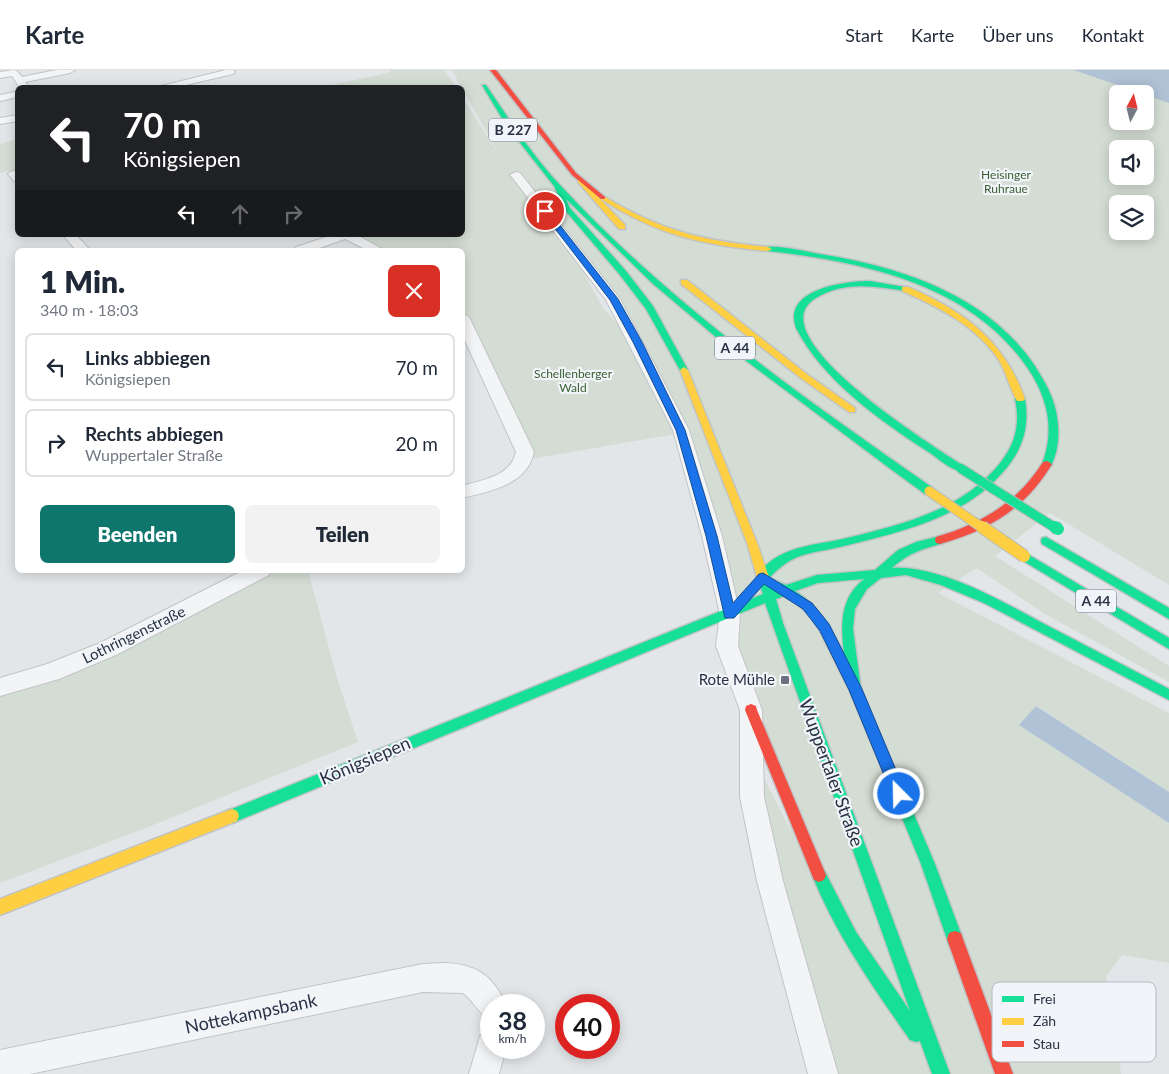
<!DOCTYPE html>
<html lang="de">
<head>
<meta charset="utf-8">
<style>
	:root { --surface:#fff; --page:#f2f2f3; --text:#1f2937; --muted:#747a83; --line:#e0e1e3; --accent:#0f766e }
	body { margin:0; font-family:Lato,sans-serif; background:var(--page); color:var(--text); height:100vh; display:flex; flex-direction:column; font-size:19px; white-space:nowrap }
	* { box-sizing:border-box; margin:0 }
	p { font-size:16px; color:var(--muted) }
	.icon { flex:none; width:28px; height:28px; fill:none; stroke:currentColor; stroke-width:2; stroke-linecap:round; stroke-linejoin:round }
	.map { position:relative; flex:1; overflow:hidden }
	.side { position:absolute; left:15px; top:178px; width:450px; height:325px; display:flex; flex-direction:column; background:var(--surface); border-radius:8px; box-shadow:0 2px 12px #0003 }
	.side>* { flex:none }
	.banner { position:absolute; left:15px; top:15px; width:450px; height:152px; border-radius:8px; box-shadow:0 2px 12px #0003; background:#202124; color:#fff; overflow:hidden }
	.needle { width:32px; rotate:7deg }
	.controls { position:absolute; left:1109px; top:15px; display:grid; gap:10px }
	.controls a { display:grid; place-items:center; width:45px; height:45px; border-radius:8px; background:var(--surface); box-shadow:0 2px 12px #0003; font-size:25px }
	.speed { position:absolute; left:480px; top:924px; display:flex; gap:10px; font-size:25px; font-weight:700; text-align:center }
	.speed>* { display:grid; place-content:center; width:65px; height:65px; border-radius:50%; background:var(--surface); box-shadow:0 2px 12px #0003; line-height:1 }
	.speed small { font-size:12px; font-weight:400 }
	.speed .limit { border:8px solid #d22; background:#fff; color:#111 }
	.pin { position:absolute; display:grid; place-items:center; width:42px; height:42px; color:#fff; margin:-21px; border:2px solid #fff; border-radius:50%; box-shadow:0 1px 5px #0007 }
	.me { position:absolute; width:55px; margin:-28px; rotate:337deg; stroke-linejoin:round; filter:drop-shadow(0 0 4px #0008) }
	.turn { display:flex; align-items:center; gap:18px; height:105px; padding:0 25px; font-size:22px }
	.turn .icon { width:65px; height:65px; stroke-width:2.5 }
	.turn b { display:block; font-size:35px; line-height:42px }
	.lanes { display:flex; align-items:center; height:48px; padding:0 25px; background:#0003; justify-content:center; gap:25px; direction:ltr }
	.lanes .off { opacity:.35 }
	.round { display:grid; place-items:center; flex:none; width:52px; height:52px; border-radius:8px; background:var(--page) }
	.overview { display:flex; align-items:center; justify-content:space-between; height:85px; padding:0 25px }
	h1 { font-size:30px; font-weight:800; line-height:38px }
	.primary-button { display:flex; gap:10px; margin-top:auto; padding:10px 25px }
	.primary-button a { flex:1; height:58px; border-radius:8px; background:var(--accent); color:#fff; font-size:20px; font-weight:800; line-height:58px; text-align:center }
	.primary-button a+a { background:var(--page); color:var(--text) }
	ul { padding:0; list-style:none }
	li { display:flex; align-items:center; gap:15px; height:68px; margin:0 10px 8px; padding:0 15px; border:2px solid var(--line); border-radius:8px }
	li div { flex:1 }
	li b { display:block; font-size:19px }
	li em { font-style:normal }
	header { display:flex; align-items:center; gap:30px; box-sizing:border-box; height:70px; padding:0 25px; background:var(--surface); border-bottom:1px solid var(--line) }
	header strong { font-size:24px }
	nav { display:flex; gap:28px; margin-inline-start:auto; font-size:18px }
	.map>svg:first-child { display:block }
	.green { fill:#d4ddd4; fill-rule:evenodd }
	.water { fill:#b0c2d5 }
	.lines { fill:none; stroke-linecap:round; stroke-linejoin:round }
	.street-casing { stroke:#c1c4c7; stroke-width:2 }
	.fast-casing { stroke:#c1c4c7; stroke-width:3 }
	.slow-casing { stroke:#c1c4c7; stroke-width:3 }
	.jam-casing { stroke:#c1c4c7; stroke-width:3 }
	.street { fill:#f3f4f5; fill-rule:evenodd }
	.fast { fill:#16e098; fill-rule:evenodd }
	.slow { fill:#ffcf43; fill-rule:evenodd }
	.jam { fill:#f24e42; fill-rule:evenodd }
	.fast-bridge-far1-casing { stroke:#b5b9be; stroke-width:11; stroke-linecap:butt }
	.fast-bridge-casing { stroke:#b5b9be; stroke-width:14; stroke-linecap:butt }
	.slow-bridge-far1-casing { stroke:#b5b9be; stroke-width:11; stroke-linecap:butt }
	.slow-bridge-casing { stroke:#b5b9be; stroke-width:14; stroke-linecap:butt }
	.fast-bridge-far1 { stroke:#16e098; stroke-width:9 }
	.fast-bridge { stroke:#16e098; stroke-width:12 }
	.slow-bridge-far1 { stroke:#ffcf43; stroke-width:9 }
	.slow-bridge { stroke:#ffcf43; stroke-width:12 }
	.route { fill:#1a73e8; stroke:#114b97 }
	.poi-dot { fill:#69717e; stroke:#f1f4f8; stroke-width:2 }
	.labels { text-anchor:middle; stroke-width:4.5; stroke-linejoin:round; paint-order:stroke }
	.far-park-label { font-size:12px; fill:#3d6134; stroke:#f1f4f8 }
	.shield { fill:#f1f4f8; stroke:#646c7a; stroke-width:1 }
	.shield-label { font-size:14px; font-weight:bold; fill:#283244 }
	.street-label { font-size:15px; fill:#283244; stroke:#f1f4f8 }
	.poi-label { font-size:15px; fill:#283244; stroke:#f1f4f8; text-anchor:end }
	.near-street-label { font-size:18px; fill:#283244; stroke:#f1f4f8 }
	.key { fill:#f1f4f8; stroke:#b5bac2; stroke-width:1 }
	.key-label { font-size:14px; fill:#283244 }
</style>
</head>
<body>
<header>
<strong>Karte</strong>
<nav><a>Start</a><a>Karte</a><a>Über uns</a><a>Kontakt</a></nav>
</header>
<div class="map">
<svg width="1169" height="1004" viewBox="0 0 1169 1004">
	<rect width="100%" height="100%" fill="#e3e6e9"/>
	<g class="green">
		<path d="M 390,0 L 444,0 L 456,17 L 323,17 L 391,2 Z"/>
		<path d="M 452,0 L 1169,0 L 1169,515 L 1050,443 L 995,486 L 1169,596 L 1169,612 L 1045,544 L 977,498 L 938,523 L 1169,643 L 1169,722 L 1037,636 L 1019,655 L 1169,753 L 1169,893 L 1122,885 L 1106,906 L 1116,965 L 1121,1004 L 809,1004 L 765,841 L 762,704 L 791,761 L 763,662 L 728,574 L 724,507 L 684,359 L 643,271 L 584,204 L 603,238 L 632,271 L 676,364 L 525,390 C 530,360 476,279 463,246 C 460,235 463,194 462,180 L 380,180 L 350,165 L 462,165 L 463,28 L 502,90 ZM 1118,24 L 1145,24 L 1145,51 L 1118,51 ZM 1118,79 L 1145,79 L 1145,106 L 1118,106 ZM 1118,134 L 1145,134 L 1145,161 L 1118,161 Z"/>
		<path d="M 17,69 L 17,99 L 0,103 L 0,74 Z"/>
		<path d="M 278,500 L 308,500 L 337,608 L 358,672 L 151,756 L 0,813 L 0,625 L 182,549 Z"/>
	</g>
	<g class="water">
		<path d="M 1074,0 L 1169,0 L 1169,33 Z"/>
		<path d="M 1036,636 L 1169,722 L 1169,753 L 1019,655 Z"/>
	</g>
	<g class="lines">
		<defs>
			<g id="street">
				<path d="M 14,0 L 17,1 L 22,7 L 56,0 L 75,0 L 70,3 L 25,12 L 30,18 L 20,18 L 12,6 L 0,8 L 0,2 Z"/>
				<path d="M 226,0 L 233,0 L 235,2 L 233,4 L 173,18 L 153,18 Z"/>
				<path d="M 15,22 L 18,23 L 18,27 L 0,31 L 0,25 Z"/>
				<path d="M 18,45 L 18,51 L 0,54 L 0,48 Z"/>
				<path d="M 18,100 L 18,112 L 14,111 L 8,104 L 10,102 Z"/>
				<path d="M 516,102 L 520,103 L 620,229 L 689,360 L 722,466 L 740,544 L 738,576 L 762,640 L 764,727 L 783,811 L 838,1004 L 808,1004 L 757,811 L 740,727 L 740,640 L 716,576 L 720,544 L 702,466 L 673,360 L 606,230 L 512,107 L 510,105 Z"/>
				<path d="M 63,165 L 76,165 L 90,180 L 76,180 Z"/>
				<path d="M 332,165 L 357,165 L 384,180 L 367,180 L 345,169 L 314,180 L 294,180 L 296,177 Z"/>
				<path d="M 462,243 L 469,247 L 534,382 C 527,415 490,421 462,428 L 462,416 C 483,410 511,406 516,382 L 462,264 Z"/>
				<path d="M 244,500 L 272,500 L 269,505 L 116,585 L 59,609 L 0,626 L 0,608 L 47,594 L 100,573 Z"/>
				<path d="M 444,893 C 476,894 493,905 506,935 L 491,935 L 491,950 C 478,944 475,932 463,923 L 423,922 L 30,1004 L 0,1004 L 0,980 L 423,894 Z"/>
				<path d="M 491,962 L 491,978 L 506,978 L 499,1004 L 469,1004 L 480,966 Z"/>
			</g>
			<g id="fast">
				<path d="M 482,15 L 486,15 C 509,49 532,85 560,115 C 669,233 802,327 933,418 L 934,421 L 933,424 L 925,424 L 892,400 L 729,278 L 652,213 L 566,129 L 570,138 L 626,201 L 653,236 L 688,300 L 687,302 L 681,302 L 646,239 L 620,205 L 565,140 L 554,116 L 506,55 Z"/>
				<path d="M 765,177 C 783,175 808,182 826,185 C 905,198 989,227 1035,296 C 1043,309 1051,322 1055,337 C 1060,357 1060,378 1051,396 L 1047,397 L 1042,394 C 1055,361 1048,329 1029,300 C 972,214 864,192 768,181 L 764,179 Z"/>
				<path d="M 870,211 L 905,217 L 909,219 L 905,221 C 875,216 843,211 816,228 C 754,265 936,378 964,396 L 965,398 L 964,400 C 953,403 939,389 930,383 C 882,352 823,311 796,258 C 782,219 845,211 870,211 Z"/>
				<path d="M 1020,326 L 1025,329 C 1030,358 1022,381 1003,402 C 964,448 900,462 844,476 C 809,485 796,480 769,508 L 786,515 L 817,505 L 875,500 L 898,480 L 916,472 L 940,466 L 944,467 L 945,470 L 944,473 C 922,479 909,483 892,498 C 941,494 1010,536 1054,559 C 1092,579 1131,599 1169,619 L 1169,630 L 984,533 L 941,515 L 906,505 L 881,508 L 867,519 L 855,539 L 853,559 L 861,619 L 935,794 L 963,869 L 961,875 L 955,877 L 949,875 L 921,794 L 849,619 L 820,561 L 812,548 L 798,534 L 784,526 L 776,529 L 783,553 L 950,1004 L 932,1004 L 920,971 L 916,972 L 910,970 C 873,917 836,865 812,805 L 814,800 L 819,798 L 824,800 L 856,862 L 910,941 L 765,533 L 237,751 L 232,753 L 227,751 L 225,746 L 227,741 L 763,524 L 757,507 C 774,478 808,476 838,470 C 852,467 867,463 882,459 C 923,448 966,432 995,399 C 1014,378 1021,357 1015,329 ZM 864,509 C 839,529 841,556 844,585 C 832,559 820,537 795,521 L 818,513 Z"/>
				<path d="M 1046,467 L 1169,538 L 1169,549 L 1042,474 L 1041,471 L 1042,468 Z"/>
				<path d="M 1024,482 L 1169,568 L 1169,579 L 1020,489 L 1018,486 L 1020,483 Z"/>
			</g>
			<g id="slow">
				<path d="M 578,110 L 582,110 L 625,155 L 625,159 L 619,159 L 578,112 Z"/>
				<path d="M 601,127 L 605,127 C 661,161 704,171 768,177 L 772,179 L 768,181 C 702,175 657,165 601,129 Z"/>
				<path d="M 681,210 L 687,210 L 808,305 L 855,338 L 855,342 L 849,342 L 802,309 L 681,214 Z"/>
				<path d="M 902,217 L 908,217 C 964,241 1004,270 1025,329 L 1023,331 L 1017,331 C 1010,319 1007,305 1000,292 C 978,257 939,237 902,221 Z"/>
				<path d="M 684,297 L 688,300 L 757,473 L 769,507 L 767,510 L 759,510 L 757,507 L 747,473 L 680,300 Z"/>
				<path d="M 232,739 L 237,741 L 239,746 L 237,751 L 0,845 L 0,829 Z"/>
			</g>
			<g id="jam">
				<path d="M 490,0 L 496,0 L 576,103 L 605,127 L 605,129 L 601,129 L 572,105 Z"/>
				<path d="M 1047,391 L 1052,394 C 1025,439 989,460 940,474 L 936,473 L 935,470 L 936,467 C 981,454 1018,432 1043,392 Z"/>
				<path d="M 751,634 L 756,636 L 757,640 L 826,805 L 824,810 L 819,812 L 814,810 L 745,640 L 746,636 Z"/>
				<path d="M 955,861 L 961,863 L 963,869 L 1013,1004 L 995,1004 L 947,869 L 949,863 Z"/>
			</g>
		</defs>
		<use href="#street" class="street-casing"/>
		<use href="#fast" class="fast-casing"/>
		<use href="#slow" class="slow-casing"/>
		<use href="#jam" class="jam-casing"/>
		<use href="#street" class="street"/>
		<use href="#fast" class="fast"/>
		<use href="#slow" class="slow"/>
		<use href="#jam" class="jam"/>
		<defs>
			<path id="fast-bridge-far1" d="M 960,398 L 1057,459"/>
			<path id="fast-bridge" d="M 1055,457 L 1058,459"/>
			<path id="slow-bridge-far1" d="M 929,421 L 984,459"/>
			<path id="slow-bridge" d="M 982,457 L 1024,486"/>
		</defs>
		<use href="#fast-bridge-far1" class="fast-bridge-far1-casing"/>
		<use href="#fast-bridge" class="fast-bridge-casing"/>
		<use href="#slow-bridge-far1" class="slow-bridge-far1-casing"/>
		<use href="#slow-bridge" class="slow-bridge-casing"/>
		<use href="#fast-bridge-far1" class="fast-bridge-far1"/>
		<use href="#fast-bridge" class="fast-bridge"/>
		<use href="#slow-bridge-far1" class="slow-bridge-far1"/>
		<use href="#slow-bridge" class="slow-bridge"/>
	</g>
	<path class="route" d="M 543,140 L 548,140 L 618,229 L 642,272 L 685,360 L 717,466 L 733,533 L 759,504 L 763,503 L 812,533 L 829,554 L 862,619 L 906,724 L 904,729 L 899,731 L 894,729 L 849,620 L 820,561 L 803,539 L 764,514 L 734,548 L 725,548 L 706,466 L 676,360 L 633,272 L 610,230 L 543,143 Z"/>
	<rect class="poi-dot" x="780" y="605" width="10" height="10" rx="2.5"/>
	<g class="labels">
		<g class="far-park-label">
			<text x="1006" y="109">Heisinger<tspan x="1006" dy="14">Ruhraue</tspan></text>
			<text x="573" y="308">Schellenberger<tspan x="573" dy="14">Wald</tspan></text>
		</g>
		<g class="shield">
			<rect x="489" y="48.5" width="48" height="23" rx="4"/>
			<rect x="715" y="266.5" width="40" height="23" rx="4"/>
			<rect x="1076" y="519.5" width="40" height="23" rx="4"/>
		</g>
		<g class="shield-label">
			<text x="513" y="65">B 227</text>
			<text x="735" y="283">A 44</text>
			<text x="1096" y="536">A 44</text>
		</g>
		<g class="street-label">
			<text transform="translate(134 565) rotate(-26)" y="5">Lothringenstraße</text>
		</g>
		<g class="poi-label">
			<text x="775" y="615">Rote Mühle</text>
		</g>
		<g class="near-street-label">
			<text transform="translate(365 691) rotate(-23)" y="6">Königsiepen</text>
			<text transform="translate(831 703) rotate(70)" y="6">Wuppertaler Straße</text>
			<text transform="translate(251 944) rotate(-12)" y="6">Nottekampsbank</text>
		</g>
	</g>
	<rect x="992" y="912" width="164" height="80" rx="8" class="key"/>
	<rect x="1002" y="926" width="22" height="6" fill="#16e098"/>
	<rect x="1002" y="948" width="22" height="7" fill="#ffcf43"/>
	<rect x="1002" y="971" width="22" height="6" fill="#f24e42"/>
	<g class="key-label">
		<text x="1033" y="934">Frei</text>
		<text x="1033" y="956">Zäh</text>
		<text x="1033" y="979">Stau</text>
	</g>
</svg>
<div class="controls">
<a><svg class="needle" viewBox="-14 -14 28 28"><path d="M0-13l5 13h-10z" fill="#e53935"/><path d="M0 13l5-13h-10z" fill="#747a83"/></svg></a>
<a><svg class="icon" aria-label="sound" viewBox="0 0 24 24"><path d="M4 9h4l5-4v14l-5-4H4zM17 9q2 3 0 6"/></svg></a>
<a><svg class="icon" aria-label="layers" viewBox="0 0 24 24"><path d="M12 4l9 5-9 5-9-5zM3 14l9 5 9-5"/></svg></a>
</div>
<div class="speed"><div>38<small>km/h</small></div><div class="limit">40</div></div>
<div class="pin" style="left:545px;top:141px;background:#d93025"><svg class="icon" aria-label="arrive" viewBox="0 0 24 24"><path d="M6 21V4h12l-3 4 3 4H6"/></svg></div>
<svg class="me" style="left:899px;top:724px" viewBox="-20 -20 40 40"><circle r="17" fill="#1a73e8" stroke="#fff" stroke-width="3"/><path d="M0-11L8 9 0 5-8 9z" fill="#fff"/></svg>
<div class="banner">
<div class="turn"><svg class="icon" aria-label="left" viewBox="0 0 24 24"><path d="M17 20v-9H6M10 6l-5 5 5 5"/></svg><div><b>70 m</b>Königsiepen</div></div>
<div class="lanes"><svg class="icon" aria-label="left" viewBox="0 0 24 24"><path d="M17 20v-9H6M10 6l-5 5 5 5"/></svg><svg class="icon off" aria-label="ahead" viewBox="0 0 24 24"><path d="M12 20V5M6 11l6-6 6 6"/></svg><svg class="icon off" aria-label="right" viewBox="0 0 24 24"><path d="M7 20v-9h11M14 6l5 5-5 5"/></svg></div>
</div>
<section class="side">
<div class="overview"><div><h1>1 Min.</h1><p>340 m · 18:03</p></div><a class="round" style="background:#d93025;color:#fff"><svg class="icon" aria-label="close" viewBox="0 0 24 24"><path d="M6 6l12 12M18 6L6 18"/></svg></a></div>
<ul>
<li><svg class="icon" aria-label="left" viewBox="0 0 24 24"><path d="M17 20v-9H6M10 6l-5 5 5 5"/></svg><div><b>Links abbiegen</b><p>Königsiepen</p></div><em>70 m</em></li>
<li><svg class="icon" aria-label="right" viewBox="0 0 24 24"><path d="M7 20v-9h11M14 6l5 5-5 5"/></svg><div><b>Rechts abbiegen</b><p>Wuppertaler Straße</p></div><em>20 m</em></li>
</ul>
<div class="primary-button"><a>Beenden</a><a>Teilen</a></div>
</section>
</div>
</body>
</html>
